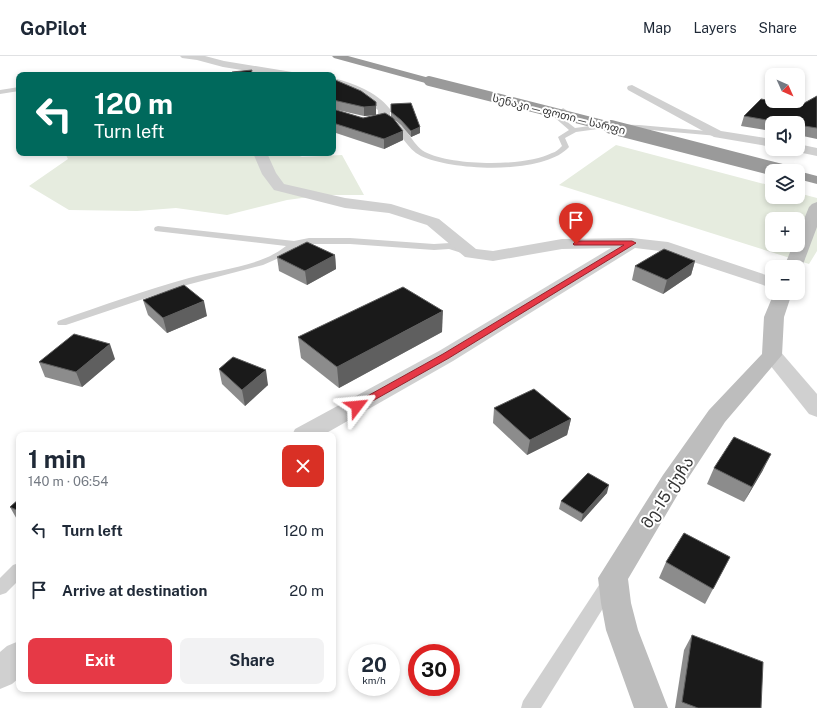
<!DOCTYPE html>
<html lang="en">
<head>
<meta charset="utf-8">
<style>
	:root { --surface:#fff; --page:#f2f2f3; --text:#1f2937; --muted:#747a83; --line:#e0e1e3; --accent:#e63946 }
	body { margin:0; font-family:"Public Sans","Noto Sans Georgian",sans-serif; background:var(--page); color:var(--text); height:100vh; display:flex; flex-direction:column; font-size:15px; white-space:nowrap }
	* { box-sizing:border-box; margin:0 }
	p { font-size:13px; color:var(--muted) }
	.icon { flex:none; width:22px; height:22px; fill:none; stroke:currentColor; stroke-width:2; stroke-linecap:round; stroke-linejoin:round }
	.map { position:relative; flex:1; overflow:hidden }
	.details { position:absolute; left:16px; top:376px; width:320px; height:260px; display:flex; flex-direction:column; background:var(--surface); border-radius:8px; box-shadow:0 2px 6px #0003 }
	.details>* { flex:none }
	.hud { position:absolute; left:16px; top:16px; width:320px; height:84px; border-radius:8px; box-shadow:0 2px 6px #0003; background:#00695c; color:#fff; overflow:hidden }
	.needle { width:26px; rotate:135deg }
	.tools { position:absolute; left:765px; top:12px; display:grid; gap:8px }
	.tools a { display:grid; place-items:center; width:40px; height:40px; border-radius:8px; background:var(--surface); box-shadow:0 2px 6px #0003; font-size:20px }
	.speed { position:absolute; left:348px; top:588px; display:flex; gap:8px; font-size:20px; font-weight:700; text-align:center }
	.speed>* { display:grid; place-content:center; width:52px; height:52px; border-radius:50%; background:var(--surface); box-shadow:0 2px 6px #0003; line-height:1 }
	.speed small { font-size:10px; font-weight:400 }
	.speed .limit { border:6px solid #d22; background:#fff; color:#111 }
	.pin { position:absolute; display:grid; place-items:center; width:34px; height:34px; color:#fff; margin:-41px -17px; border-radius:50% 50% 50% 0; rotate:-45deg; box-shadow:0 0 4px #0007 }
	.pin .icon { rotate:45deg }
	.me { position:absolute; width:44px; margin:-22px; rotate:61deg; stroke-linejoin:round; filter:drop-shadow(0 0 3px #0008) }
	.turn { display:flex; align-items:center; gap:14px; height:84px; padding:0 12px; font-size:18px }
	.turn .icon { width:52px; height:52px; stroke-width:2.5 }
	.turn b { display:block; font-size:28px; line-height:34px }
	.round { display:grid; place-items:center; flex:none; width:42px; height:42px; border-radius:8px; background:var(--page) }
	.headline { display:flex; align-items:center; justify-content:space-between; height:68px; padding:0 12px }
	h1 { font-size:24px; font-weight:700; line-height:30px }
	.button { display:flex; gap:8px; margin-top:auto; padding:8px 12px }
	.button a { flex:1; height:46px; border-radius:8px; background:var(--accent); color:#fff; font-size:16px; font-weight:700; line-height:46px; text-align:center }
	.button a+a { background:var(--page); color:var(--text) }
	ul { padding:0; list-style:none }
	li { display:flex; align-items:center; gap:12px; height:60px; padding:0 12px }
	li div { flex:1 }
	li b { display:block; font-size:15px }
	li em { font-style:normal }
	header { display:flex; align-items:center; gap:24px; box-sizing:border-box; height:56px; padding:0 20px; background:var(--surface); border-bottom:1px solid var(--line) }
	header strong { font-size:19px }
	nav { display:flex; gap:22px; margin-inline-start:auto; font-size:14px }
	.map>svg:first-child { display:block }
	.green { fill:#e6ecdf; fill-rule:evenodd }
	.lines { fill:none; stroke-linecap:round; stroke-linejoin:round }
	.lane { fill:#d0d0d0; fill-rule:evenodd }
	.street { fill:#d0d0d0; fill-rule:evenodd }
	.secondary { fill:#bdbdbd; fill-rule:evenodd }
	.highway { fill:#9a9a9a; fill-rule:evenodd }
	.highway-bridge-far1 { stroke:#9a9a9a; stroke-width:10 }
	.highway-bridge { stroke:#9a9a9a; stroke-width:14 }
	.wall { fill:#8c8c8c }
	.shaded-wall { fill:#5f5f5f }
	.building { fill:#1a1a1a; stroke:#5f5f5f }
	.route { fill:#e63946; stroke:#96252e }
	.labels { text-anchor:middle; stroke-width:4; stroke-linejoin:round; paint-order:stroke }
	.far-street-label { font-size:11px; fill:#333; stroke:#fff }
	.near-street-label { font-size:16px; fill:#333; stroke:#fff }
</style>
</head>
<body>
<header>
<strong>GoPilot</strong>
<nav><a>Map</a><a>Layers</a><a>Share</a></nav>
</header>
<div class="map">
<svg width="817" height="652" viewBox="0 0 817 652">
	<rect width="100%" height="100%" fill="#fff"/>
	<g class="green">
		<path d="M 616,89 L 772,130 L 772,141 L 798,141 L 798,137 L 817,142 L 817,195 L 809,208 L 559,129 ZM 772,163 L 798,163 L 798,189 L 772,189 Z"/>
		<path d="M 65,97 L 292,97 L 302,101 L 342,99 L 364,139 L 324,139 L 287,144 L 227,159 L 176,152 L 137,155 L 69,154 L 29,130 L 68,103 Z"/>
	</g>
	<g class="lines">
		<g class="lane">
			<path d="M 263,13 L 265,14 L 265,16 L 242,19 L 224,19 L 227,17 Z"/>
			<path d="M 19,31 L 19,35 L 0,38 L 0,34 Z"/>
			<path d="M 563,52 L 566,54 L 561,61 L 575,72 L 605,68 L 639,69 L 718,76 L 721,78 L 718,80 L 639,73 L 605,72 L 576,76 L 565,82 L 569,91 C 544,119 453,115 421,100 C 407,93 400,76 390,66 L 393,64 C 406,68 412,89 425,96 C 452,110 525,111 552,97 C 556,96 559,93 562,90 L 558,81 L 569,74 L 554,61 Z"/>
			<path d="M 158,170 L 294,185 L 309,182 L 350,182 L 434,188 L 450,187 L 471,194 L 473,196 L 468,199 L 449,193 L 434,194 L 350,188 L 309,188 L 297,190 L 288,198 L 263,209 L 179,231 L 66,269 L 58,269 L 57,267 L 58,265 C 101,250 145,234 189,222 C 220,213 260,211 286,190 L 155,175 L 154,173 L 155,171 Z"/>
			<path d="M 19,507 L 19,524 L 6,537 L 0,539 L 0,522 L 13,509 Z"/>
			<path d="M 609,521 L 615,523 L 617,528 L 615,533 L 541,652 L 521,652 L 523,645 L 603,523 Z"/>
		</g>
		<g class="street">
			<path d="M 180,0 L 205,0 L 224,5 L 292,16 L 297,19 L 273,19 L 223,11 L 197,4 L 182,2 Z"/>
			<path d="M 333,22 C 353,27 377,36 390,53 L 390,62 L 388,64 L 364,70 L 333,61 L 333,54 L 364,62 L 378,60 L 378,54 L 357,38 L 333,28 Z"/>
			<path d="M 632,29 L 721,75 L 772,83 L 772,91 L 714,81 L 628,34 L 627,32 L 628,30 Z"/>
			<path d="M 798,88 L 817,92 L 817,100 L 793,95 L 792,93 L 798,93 Z"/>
			<path d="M 253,97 L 267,97 L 276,117 L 284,128 L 345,142 L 391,148 L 439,163 L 476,193 L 493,195 L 562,183 L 632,182 L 668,186 L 772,221 L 772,232 L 660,195 L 635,192 L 453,305 L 323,379 L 292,379 L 295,373 L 439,295 L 611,192 L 562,193 L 493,205 L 465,201 L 427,169 L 389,157 L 345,152 L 274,134 L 262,118 Z"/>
			<path d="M 772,293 L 779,294 L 817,338 L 817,361 L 809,358 L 762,299 L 765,294 Z"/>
			<path d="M 19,585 L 19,622 L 12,628 L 0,633 L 0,596 L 7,590 Z"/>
		</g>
		<g class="secondary">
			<path d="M 817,146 L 817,171 L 802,211 L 798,215 L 798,211 L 784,211 L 793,189 L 798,189 L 798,178 L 809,151 L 812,148 Z"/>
			<path d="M 774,237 L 792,237 L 784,261 L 782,299 L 725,366 L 681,433 L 628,523 L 631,547 L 638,574 L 668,652 L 634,652 L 606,574 L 601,547 L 598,522 L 663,419 L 709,354 L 762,298 L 764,261 Z"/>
		</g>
		<g class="highway">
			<path d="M 332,0 L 348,0 L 433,23 L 434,25 L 429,28 L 334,2 Z"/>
			<path d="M 797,115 L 798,115 L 817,120 L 817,128 L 798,123 Z"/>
		</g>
		<path class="highway-bridge-far1" d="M 429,25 L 615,72"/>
		<path class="highway-bridge" d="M 611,71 L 782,115"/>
	</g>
	<g class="wall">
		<path d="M 333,23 L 376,59 L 364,60 L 333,53 Z"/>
		<path d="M 817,40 L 817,83 L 798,79 L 798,67 L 772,67 L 772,75 L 741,70 L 744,60 L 799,50 Z"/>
		<path d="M 391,48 L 420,71 L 420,77 L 411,81 L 401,69 L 395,64 L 403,84 L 384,93 L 333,76 L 333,53 L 363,62 L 391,61 Z"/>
		<path d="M 335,199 L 336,213 L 307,229 L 279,215 L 277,201 Z"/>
		<path d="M 695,205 L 691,219 L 663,238 L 632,224 L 635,210 Z"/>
		<path d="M 143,244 L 207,260 L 167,277 L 148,259 Z"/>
		<path d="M 442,276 L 339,332 L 301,302 L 298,281 Z"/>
		<path d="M 115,303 L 82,331 L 45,321 L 39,306 Z"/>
		<path d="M 219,313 L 268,329 L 245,350 L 222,328 Z"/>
		<path d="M 494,352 L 571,363 L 567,379 L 527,399 L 493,367 Z"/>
		<path d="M 714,412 L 763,414 L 744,446 L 707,428 Z"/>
		<path d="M 607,437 L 581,466 L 559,453 L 561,445 Z"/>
		<path d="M 19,443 L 19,467 L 10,451 Z"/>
		<path d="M 730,501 L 705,548 L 659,522 L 666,506 Z"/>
		<path d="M 692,579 L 761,652 L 675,652 L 684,594 Z"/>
	</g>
	<g class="shaded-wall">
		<path d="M 376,46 L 376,59 L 364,60 L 364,51 Z"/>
		<path d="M 420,71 L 420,77 L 411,81 L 411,75 Z"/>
		<path d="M 403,75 L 403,84 L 384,93 L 384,83 Z"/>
		<path d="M 335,199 L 336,213 L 307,229 L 305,215 Z"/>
		<path d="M 695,205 L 691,219 L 663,238 L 667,224 Z"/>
		<path d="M 204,245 L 207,260 L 167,277 L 163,262 Z"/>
		<path d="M 443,255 L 442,276 L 339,332 L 337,311 Z"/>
		<path d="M 110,288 L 115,303 L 82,331 L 76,316 Z"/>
		<path d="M 266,314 L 268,329 L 245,350 L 242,334 Z"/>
		<path d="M 571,363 L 567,379 L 527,399 L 530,384 Z"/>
		<path d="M 771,398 L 763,414 L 744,446 L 752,431 Z"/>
		<path d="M 609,429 L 607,437 L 581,466 L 583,458 Z"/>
	</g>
	<g class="building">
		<path d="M 252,14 L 251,19 L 232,19 L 232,16 Z"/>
		<path d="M 333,23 L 361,35 L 376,46 L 376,50 L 364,51 L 333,44 Z"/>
		<path d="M 817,40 L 817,72 L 798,69 L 798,67 L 784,67 L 744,60 L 761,43 L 799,50 Z"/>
		<path d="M 411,47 L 420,71 L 411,75 L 401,64 L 391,56 L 391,48 Z"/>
		<path d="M 333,53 L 363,62 L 385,57 L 393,62 L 403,75 L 384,83 L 333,67 Z"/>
		<path d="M 307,186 L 335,199 L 305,215 L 277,201 Z"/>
		<path d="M 664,193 L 695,205 L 667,224 L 635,210 Z"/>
		<path d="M 184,229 L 204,245 L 163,262 L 143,244 Z"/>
		<path d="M 403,231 L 443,255 L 337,311 L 298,281 Z"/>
		<path d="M 74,278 L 110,288 L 76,316 L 39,306 Z"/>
		<path d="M 233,301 L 266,314 L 242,334 L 219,313 Z"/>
		<path d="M 534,333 L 571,363 L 530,384 L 494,352 Z"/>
		<path d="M 734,381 L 771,398 L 752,431 L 714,412 Z"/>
		<path d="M 588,417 L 609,429 L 583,458 L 561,445 Z"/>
		<path d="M 19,443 L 19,455 L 10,451 Z"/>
		<path d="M 684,477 L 730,501 L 713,533 L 666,506 Z"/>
		<path d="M 692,579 L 763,606 L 761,652 L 698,652 L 682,646 Z"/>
	</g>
	<path class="route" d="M 576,185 L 632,185 L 636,187 L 449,302 L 360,352 L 353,352 L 352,350 L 353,348 L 443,298 L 624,189 L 574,189 L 573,188 Z"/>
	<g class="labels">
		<g class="far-street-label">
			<text transform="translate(559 58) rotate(14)" y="4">სენაკი — ფოთი — სარფი</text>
		</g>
		<g class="near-street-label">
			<text transform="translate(667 436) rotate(-57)" y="6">მე-15 ქუჩა</text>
		</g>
	</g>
</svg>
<div class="tools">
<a><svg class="needle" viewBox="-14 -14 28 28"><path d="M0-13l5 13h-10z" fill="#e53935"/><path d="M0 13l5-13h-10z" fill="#747a83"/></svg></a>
<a><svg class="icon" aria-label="sound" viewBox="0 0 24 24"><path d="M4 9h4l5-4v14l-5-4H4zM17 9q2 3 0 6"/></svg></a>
<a><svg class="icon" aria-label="layers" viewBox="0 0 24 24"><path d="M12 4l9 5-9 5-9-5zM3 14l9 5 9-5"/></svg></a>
<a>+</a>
<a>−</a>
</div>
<div class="speed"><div>20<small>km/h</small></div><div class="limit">30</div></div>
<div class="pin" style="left:576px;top:188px;background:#d93025"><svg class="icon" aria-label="arrive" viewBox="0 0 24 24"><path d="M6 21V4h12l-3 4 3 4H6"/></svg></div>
<svg class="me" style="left:357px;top:350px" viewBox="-20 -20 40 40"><path d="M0-17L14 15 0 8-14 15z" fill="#e63946" stroke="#fff" stroke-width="4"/></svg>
<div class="hud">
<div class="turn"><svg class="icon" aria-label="left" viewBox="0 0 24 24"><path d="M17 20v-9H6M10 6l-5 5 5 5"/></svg><div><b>120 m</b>Turn left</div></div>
</div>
<section class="details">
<div class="headline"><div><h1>1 min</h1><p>140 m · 06:54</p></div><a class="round" style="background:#d93025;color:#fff"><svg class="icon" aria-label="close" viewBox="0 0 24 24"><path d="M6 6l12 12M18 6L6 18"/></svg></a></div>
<ul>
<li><svg class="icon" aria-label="left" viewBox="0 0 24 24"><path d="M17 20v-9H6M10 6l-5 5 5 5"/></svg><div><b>Turn left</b></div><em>120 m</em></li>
<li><svg class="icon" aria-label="arrive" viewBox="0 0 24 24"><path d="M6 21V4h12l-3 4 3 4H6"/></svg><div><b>Arrive at destination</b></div><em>20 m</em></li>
</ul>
<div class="button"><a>Exit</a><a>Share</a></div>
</section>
</div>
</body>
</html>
